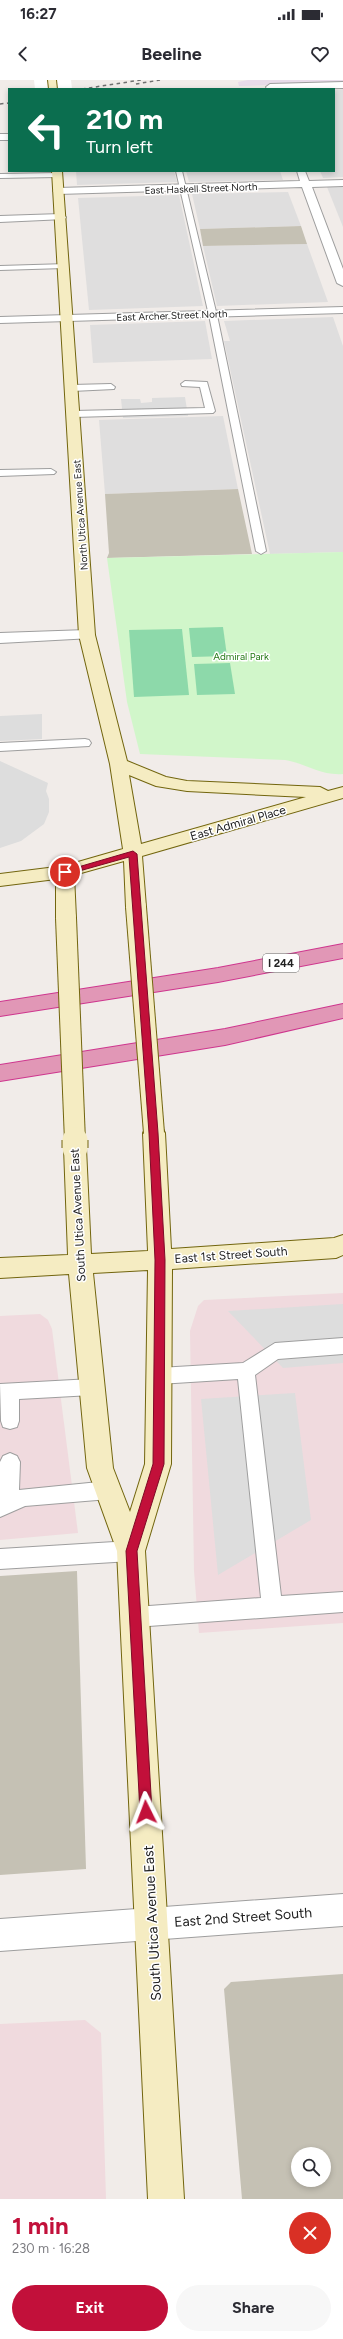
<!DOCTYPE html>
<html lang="en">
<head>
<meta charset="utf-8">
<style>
	:root { --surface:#fff; --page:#f7f7f7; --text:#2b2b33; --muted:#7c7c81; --accent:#c2103a }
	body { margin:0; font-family:Figtree,sans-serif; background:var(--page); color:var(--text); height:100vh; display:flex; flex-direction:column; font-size:15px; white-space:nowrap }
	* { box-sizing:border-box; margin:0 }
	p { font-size:13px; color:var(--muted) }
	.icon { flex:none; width:22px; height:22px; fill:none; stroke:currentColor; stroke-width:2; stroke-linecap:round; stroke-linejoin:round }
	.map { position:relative; height:2119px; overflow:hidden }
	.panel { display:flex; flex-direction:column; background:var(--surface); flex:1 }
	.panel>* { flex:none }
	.banner { position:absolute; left:8px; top:8px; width:327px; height:84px; border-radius:0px; box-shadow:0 2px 6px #0003; background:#0b6e4f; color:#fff; overflow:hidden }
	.controls { position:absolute; left:291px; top:2067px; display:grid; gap:8px }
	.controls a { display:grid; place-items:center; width:40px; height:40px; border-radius:50%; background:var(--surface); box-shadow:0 2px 6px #0003; font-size:20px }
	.pin { position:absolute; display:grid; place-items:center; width:34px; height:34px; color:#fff; margin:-17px; border:2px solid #fff; border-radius:50%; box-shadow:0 1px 4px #0007 }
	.me { position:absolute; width:44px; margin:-22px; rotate:357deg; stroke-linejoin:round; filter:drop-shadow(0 0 3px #0008) }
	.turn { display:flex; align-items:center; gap:14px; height:84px; padding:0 12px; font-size:18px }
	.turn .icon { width:52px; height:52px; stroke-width:2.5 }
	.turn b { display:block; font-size:28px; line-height:34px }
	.round { display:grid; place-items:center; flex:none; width:42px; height:42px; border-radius:21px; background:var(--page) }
	.summary { display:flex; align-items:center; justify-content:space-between; height:68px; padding:0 12px }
	h1 { font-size:24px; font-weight:700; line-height:30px; color:var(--accent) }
	.cta { display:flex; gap:8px; margin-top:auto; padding:8px 12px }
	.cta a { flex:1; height:46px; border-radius:24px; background:var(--accent); color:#fff; font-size:16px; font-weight:700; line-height:46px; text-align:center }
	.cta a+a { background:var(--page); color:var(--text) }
	.status { display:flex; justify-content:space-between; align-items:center; height:28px; padding:0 20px; background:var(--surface); direction:ltr }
	.status svg { height:11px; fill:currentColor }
	header { display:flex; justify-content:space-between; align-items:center; height:52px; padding:0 12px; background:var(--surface); font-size:18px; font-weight:700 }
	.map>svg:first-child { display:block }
	.residential { fill:#dfdede }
	.commercial { fill:#f0dade }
	.industrial { fill:#e8dbe9 }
	.construction { fill:#c5c1b4; fill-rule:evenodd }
	.park { fill:#d1f6ca }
	.pitch { fill:#8dd9aa }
	.parking { fill:#ddd }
	.pier { fill:#fff }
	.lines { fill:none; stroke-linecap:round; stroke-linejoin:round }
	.lane-casing { stroke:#9e9e9e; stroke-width:2 }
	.street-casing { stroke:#9e9e9e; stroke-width:2 }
	.secondary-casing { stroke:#72650e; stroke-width:2 }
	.highway-casing { stroke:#ce368e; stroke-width:2 }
	.lane { fill:#fff; fill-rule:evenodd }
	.street { fill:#fff; fill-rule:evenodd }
	.secondary { fill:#f5ecc2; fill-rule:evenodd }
	.highway { fill:#e197b6; fill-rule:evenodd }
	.rail { stroke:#6f6f6f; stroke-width:1.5; stroke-dasharray:3.5 3.5; stroke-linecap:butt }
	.secondary-bridge-far1-casing { stroke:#72650e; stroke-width:22; stroke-linecap:butt }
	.secondary-bridge-casing { stroke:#72650e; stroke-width:27; stroke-linecap:butt }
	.secondary-bridge-far1 { stroke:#f5ecc2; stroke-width:20 }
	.secondary-bridge { stroke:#f5ecc2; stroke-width:25 }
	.route { fill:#c2103a; stroke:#7e0a26 }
	.labels { text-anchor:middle; stroke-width:3; stroke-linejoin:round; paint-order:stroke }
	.far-street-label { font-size:10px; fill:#212121; stroke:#fff }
	.far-park-label { font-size:10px; fill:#247915; stroke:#fff }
	.shield { fill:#fff; stroke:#646464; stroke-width:1 }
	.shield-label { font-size:11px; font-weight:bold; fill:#212121 }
	.street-label { font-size:12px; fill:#212121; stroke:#fff }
	.near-street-label { font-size:14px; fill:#212121; stroke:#fff }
</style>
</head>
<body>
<div class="status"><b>16:27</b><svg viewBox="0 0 49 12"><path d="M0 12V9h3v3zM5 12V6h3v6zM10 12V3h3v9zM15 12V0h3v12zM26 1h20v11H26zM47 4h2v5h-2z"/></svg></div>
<header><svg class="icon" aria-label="back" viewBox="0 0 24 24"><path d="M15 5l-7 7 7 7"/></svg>Beeline<svg class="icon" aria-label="heart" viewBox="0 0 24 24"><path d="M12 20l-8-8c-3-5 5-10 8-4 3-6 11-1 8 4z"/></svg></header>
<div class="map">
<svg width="343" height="2119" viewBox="0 0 343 2119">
	<rect width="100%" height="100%" fill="#f1ece9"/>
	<g class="residential">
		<path d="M 343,9 L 343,97 L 323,98 L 320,91 L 334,91 L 334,10 Z"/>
		<path d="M 76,91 L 174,91 L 177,102 L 77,105 Z"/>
		<path d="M 186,91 L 280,91 L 283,100 L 189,102 Z"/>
		<path d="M 327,107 L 343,107 L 343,147 Z"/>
		<path d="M 288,112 L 301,146 L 200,149 L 192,114 Z"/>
		<path d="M 179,115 L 203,226 L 89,230 L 78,118 Z"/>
		<path d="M 307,164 L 328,222 L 217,226 L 203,166 Z"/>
		<path d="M 333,237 L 343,266 L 343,472 L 270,474 L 224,261 L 230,261 L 224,241 Z"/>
		<path d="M 205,241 L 212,279 L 93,283 L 90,245 Z"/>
		<path d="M 223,336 L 238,409 L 105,414 L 99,340 Z"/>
	</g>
	<g class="commercial">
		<path d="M 343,1213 L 343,1543 L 199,1553 L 194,1491 L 190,1251 L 198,1226 L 204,1220 Z"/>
		<path d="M 40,1234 L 48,1240 L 52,1249 L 78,1453 L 0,1460 L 0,1236 Z"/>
		<path d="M 85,1940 L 101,1953 L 106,2119 L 0,2119 L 0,1944 Z"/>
	</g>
	<path class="industrial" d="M 248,0 L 343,0 L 343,3 L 239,6 L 238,2 Z"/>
	<g class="construction">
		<path d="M 301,146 L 307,164 L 203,166 L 200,149 Z"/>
		<path d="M 238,409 L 252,474 L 107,478 L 109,473 L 105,414 Z"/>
		<path d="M 77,1491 L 86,1789 L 0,1795 L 0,1496 Z"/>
		<path d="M 343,1894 L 343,2119 L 242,2119 L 224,1909 L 231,1902 ZM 298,2074 L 324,2074 L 324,2100 L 298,2100 Z"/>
	</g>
	<path class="park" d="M 343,472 L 343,694 C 321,696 305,683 285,680 L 140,674 L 127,622 L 107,478 Z"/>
	<g class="pitch">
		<path d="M 223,547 L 227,576 L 192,577 L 189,548 Z"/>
		<path d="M 182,549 L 189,615 L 134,617 L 129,550 Z"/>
		<path d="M 230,583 L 235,614 L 197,615 L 194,584 Z"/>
	</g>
	<g class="parking">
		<path d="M 185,317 L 188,336 L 123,338 L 121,319 L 140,319 L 141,323 L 152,322 L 152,318 Z"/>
		<path d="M 42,634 L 42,659 L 0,661 L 0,636 Z"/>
		<path d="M 0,681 L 48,703 L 46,711 L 49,719 L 49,732 L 44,744 L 21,761 L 0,768 Z"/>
		<path d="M 343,1224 L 343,1283 L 283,1288 L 228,1231 Z"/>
		<path d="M 295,1313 L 311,1440 L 218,1495 L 201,1319 Z"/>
	</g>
	<path class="pier" d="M 34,0 L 71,0 L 72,9 L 35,9 Z"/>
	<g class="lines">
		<defs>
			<g id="lane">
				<path d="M 176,91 L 182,91 L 218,240 L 266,471 L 261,474 L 256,471 L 210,240 Z"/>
				<path d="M 0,94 L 57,93 L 61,95 L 57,97 L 0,98 Z"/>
				<path d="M 67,184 L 68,186 L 64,188 L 0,190 L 0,186 Z"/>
				<path d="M 185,301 L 207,302 L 215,331 L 213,333 L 74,337 L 69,334 L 74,331 L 205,328 L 200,307 L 182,306 L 181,304 Z"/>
				<path d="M 111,304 L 115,307 L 114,309 L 72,311 L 67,308 L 72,305 Z"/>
				<path d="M 51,389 L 56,392 L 54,394 L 0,396 L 0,390 Z"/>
				<path d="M 85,659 L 89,660 L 91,663 L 89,666 L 0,671 L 0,663 Z"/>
				<path d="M 343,1258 L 343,1274 L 278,1279 L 255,1295 L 281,1516 L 343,1512 L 343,1532 L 135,1547 L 128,1544 L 125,1537 L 128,1530 L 135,1527 L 261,1518 L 238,1299 L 159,1304 L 153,1302 L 150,1296 L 153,1290 L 159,1288 L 243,1283 L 275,1263 Z"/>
				<path d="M 92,1299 L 98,1301 L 101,1307 L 98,1313 L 92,1315 L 19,1319 L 19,1341 L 17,1347 L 10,1349 L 3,1347 L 1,1341 L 0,1304 Z"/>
				<path d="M 10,1373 L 17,1376 L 20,1382 L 19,1410 L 109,1401 L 116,1404 L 119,1410 L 116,1416 L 109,1419 L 25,1426 L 0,1437 L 0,1382 L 3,1376 Z"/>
				<path d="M 131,1461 L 138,1464 L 141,1471 L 138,1478 L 131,1481 L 0,1489 L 0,1469 Z"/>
			</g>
			<g id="street">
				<path d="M 343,2 L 343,8 L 267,9 L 266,7 L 270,4 Z"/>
				<rect x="0" y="54" width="9" height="6"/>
				<path d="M 297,91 L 305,91 L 309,101 L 343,100 L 343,106 L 312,107 L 343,189 L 343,206 L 337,203 L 302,107 L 58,114 L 53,111 L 58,108 L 300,101 Z"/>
				<path d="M 61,134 L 66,137 L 65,139 L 0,142 L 0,136 Z"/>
				<path d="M 343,227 L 343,233 L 0,243 L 0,237 Z"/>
				<path d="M 87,550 L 92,552 L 95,555 L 92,558 L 0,563 L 0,553 Z"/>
				<path d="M 343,1814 L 343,1846 L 0,1871 L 0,1839 Z"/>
			</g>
			<g id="secondary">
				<path d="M 48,0 L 56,0 L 57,9 L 49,9 Z"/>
				<path d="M 52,91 L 62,91 L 95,555 L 127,681 L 166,697 L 187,701 L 320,707 L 328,711 L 343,707 L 343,718 L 142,776 L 146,827 L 143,832 L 136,833 L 129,832 L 126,827 L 124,781 L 74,795 L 76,838 L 73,843 L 66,844 L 59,843 L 56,838 L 56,799 L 0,806 L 0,794 L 64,786 L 123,769 L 110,684 L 79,555 ZM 129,695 L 156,706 L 187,711 L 306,717 L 141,764 Z"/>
				<path d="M 154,1045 L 162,1047 L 165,1053 L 171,1169 L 334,1158 L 343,1155 L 343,1175 L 336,1178 L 172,1189 L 171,1384 L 145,1471 L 184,2119 L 148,2119 L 117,1471 L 87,1388 L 69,1194 L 0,1198 L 0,1178 L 68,1175 L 64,1068 L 67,1062 L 75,1059 L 83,1062 L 86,1068 L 91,1174 L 148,1171 L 143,1053 L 146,1047 ZM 148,1190 L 145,1384 L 130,1432 L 113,1388 L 93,1193 Z"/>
			</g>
			<g id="highway">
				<path d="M 343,864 L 343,878 L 218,902 L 0,936 L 0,922 L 218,888 Z"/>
				<path d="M 343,924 L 343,938 L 225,965 L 0,1001 L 0,985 L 225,949 Z"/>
			</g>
		</defs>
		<use href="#lane" class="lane-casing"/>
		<use href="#street" class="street-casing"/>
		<use href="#secondary" class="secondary-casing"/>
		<use href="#highway" class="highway-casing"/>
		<use href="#lane" class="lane"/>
		<use href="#street" class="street"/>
		<use href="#secondary" class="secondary"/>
		<use href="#highway" class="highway"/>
		<g class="rail">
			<path d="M 136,4 L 160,0"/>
			<path d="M 82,9 L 141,0"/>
			<path d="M 0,24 L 9,23"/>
		</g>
		<defs>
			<g id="secondary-bridge-far1">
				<path d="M 136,827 L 154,1053"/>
				<path d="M 66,838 L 75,1061"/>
			</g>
			<path id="secondary-bridge" d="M 75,1060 L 75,1068"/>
		</defs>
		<use href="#secondary-bridge-far1" class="secondary-bridge-far1-casing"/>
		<use href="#secondary-bridge" class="secondary-bridge-casing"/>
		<use href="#secondary-bridge-far1" class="secondary-bridge-far1"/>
		<use href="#secondary-bridge" class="secondary-bridge"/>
	</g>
	<path class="route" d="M 133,771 L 137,774 L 158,1053 L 165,1180 L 164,1384 L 137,1471 L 152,1732 L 150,1736 L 146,1738 L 141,1736 L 140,1732 L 126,1471 L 153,1384 L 155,1180 L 149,1053 L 129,777 L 65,795 L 61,792 Z"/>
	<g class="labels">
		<g class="far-street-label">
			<text transform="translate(201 108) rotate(-2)" y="4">East Haskell Street North</text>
			<text transform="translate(172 235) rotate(-2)" y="4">East Archer Street North</text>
			<text transform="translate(80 435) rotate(-94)" y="4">North Utica Avenue East</text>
		</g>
		<g class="far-park-label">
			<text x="241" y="580">Admiral Park</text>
		</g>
		<rect class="shield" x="263" y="874" width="36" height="18" rx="3"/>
		<g class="shield-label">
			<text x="281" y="887">I 244</text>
		</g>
		<g class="street-label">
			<text transform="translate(238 743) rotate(-16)" y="4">East Admiral Place</text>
			<text transform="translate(78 1135) rotate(-93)" y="4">South Utica Avenue East</text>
			<text transform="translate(231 1175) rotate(-4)" y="4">East 1st Street South</text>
		</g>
		<g class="near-street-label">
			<text transform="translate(243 1837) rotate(-4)" y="5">East 2nd Street South</text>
			<text transform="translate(152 1843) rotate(-93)" y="5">South Utica Avenue East</text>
		</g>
	</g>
</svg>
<div class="controls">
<a><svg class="icon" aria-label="search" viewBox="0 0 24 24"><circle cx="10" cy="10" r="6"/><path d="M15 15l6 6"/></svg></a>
</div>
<div class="pin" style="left:65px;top:792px;background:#d93025"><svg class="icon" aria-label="arrive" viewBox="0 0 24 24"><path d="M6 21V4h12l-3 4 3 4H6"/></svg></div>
<svg class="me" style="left:146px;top:1732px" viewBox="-20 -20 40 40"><path d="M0-17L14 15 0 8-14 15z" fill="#c2103a" stroke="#fff" stroke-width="4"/></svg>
<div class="banner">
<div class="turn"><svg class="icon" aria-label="left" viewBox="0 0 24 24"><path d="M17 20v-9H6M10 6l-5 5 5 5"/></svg><div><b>210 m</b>Turn left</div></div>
</div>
</div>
<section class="panel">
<div class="summary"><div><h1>1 min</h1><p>230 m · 16:28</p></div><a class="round" style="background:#d93025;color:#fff"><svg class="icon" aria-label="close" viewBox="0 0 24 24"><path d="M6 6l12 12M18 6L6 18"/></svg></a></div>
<div class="cta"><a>Exit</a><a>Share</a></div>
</section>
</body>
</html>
